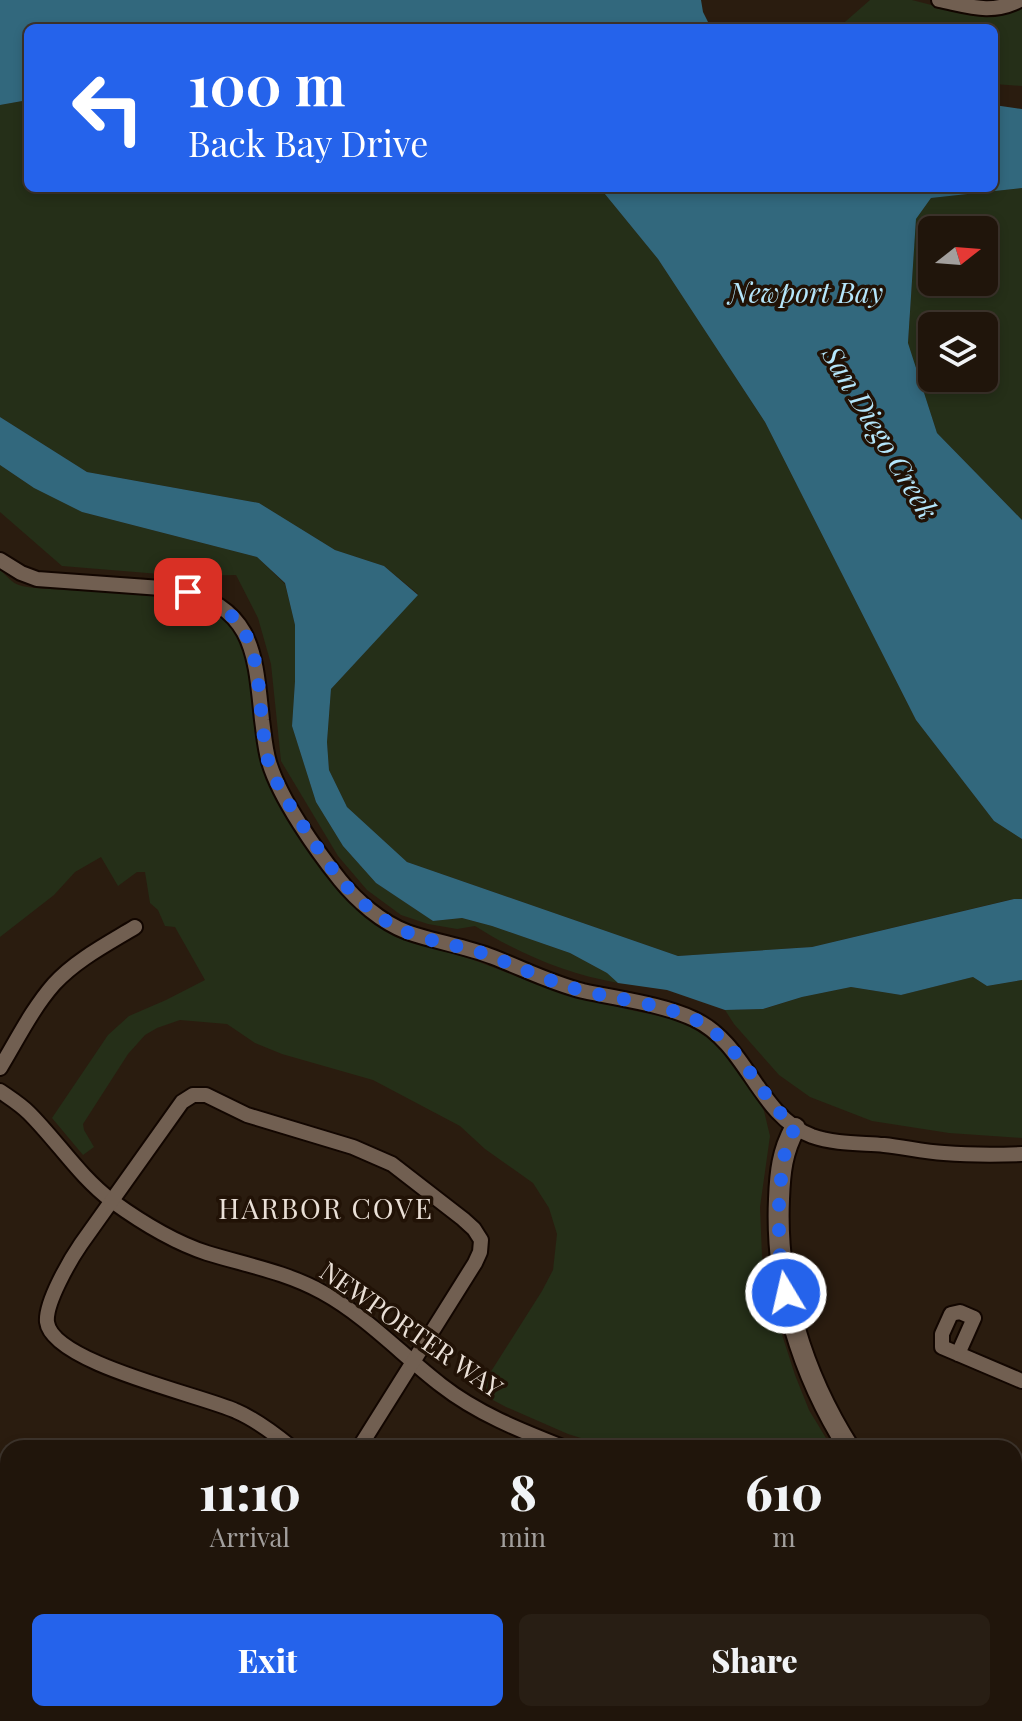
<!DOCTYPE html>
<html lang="en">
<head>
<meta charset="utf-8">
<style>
	:root { --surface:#20150b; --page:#281e14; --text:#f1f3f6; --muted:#a29f9d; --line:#3d342c; --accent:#2563eb }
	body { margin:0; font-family:"Playfair Display",serif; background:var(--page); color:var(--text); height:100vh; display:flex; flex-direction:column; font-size:30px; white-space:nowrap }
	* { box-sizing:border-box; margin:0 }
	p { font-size:26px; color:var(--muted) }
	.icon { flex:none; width:44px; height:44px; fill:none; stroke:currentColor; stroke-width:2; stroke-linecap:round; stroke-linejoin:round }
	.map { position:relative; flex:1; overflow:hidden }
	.sheet { position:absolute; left:0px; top:1440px; width:1022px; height:282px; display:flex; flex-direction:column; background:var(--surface); border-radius:24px 24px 0 0; box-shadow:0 4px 12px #0003,0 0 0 2px var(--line) }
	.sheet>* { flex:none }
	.banner { position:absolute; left:24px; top:24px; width:974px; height:168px; border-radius:12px; box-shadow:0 4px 12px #0003,0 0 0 2px var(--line); background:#2563eb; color:#fff; overflow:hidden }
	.needle { width:52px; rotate:73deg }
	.buttons { position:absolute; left:918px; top:216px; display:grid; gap:16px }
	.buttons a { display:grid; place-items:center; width:80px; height:80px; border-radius:12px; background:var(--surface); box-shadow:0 4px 12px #0003,0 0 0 2px var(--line); font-size:40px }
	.pin { position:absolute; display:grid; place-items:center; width:68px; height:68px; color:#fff; margin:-34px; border-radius:16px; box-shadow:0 4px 12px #0006 }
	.me { position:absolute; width:88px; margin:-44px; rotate:351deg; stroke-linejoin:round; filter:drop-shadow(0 0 6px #0008) }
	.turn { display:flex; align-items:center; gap:28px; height:168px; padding:0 32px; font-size:36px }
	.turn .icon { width:104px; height:104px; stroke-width:2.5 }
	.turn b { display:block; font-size:56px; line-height:68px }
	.eta { display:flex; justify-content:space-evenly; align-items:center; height:136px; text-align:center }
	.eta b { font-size:48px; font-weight:800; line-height:56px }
	.button { display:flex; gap:16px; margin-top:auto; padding:16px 32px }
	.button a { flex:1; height:92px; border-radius:12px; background:var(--accent); color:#fff; font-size:32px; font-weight:800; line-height:92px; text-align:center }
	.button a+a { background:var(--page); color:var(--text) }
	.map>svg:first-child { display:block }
	.green { fill:#252f18; fill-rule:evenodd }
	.water { fill:#32687d }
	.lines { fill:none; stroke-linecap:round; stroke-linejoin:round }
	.street-casing { stroke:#120600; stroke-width:18 }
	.secondary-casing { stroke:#120600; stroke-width:24 }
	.primary-casing { stroke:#120600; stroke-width:26 }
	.street { stroke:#715f51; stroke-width:14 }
	.secondary { stroke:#715f51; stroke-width:20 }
	.primary { stroke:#c07f59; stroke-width:22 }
	.route { stroke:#2563eb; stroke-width:14; stroke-dasharray:0 25.2 }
	.labels { text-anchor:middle; stroke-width:7; stroke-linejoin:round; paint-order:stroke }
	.street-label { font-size:26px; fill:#eae0d7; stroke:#211206 }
	.water-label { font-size:28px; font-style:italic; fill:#b5e6fb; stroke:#211206 }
	.neighbourhood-label { font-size:28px; letter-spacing:2px; fill:#eae0d7; stroke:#211206 }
</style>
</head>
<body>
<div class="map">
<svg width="1022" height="1721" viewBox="0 0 1022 1721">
	<rect width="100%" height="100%" fill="#2a1c0f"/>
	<g class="green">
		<path d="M 870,0 L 912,0 L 970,15 L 1000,13 L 1022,6 L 1022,86 L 994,84 L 994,28 L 838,28 Z"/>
		<path d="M 28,100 L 28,188 L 600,188 L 658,259 L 765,422 L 916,720 L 994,821 L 1022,839 L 1022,899 L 1013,899 L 812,947 L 678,956 L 407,862 L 347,807 L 329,770 L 327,742 L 331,689 L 418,594 L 384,566 L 335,550 L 259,503 L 87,472 L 0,417 L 0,105 Z"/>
		<path d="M 1022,188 L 1022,520 L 937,433 L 908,343 L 916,219 L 931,198 ZM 932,230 L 984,230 L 984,282 L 932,282 ZM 932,326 L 984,326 L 984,378 L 932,378 Z"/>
		<path d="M 0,465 L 34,488 L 82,512 L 257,557 L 285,584 L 295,625 L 295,681 L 292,726 L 316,802 L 343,846 L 376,883 L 433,921 L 462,918 L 492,926 L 570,953 L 607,973 L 618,983 C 567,974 519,954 475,926 L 457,929 L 428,924 L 401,915 L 367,890 L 338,856 L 281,761 L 271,664 L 258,618 L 236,575 L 184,576 L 62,566 L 0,512 Z"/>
		<path d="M 0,570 C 5,574 12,583 19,585 C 29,589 57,589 68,590 C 107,591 181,592 214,612 C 231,621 240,637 246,655 L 260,757 L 277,796 L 357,907 L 375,923 L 396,937 L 471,959 L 553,990 L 626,1009 L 683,1021 L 719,1042 L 751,1087 L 764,1111 L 770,1136 L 760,1207 L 762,1256 L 767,1288 L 795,1375 L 809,1410 L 832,1448 L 613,1448 L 568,1434 L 506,1407 L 478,1392 L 542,1291 L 553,1270 L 557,1234 L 549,1208 L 533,1183 L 485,1149 L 460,1126 L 373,1080 L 282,1054 L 255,1043 L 227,1024 L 180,1020 L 157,1028 L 145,1035 L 128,1054 L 83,1124 L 84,1130 L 94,1147 L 83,1155 L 52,1118 L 108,1035 L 129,1016 L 166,1000 L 205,980 L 175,927 L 165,926 L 158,910 L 150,903 L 145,872 L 137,872 L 118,886 L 101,857 L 75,872 L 54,895 L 0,937 Z"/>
		<path d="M 973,977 L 987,986 L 1022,980 L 1022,1138 L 949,1133 L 872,1121 L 810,1097 L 779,1075 L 734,1024 L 725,1010 L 764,1009 L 802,997 L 851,987 L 901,995 Z"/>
		<path d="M 0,1570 L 8,1572 L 8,1714 L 449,1714 L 463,1721 L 0,1721 Z"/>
	</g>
	<g class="water">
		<path d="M 0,0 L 701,0 L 703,12 L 711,28 L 28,28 L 28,100 L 0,105 Z"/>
		<path d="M 994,105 L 1022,109 L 1022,188 L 931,198 L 916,219 L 908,343 L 937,433 L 1022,520 L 1022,839 L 994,821 L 916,720 L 765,422 L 658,259 L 600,188 L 994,188 Z"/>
		<path d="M 0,417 L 87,472 L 259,503 L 335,550 L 384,566 L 418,595 L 331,689 L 327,742 L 329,770 L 347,807 L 407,862 L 678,956 L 812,947 L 1014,899 L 1022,899 L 1022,980 L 987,986 L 973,977 L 901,995 L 851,987 L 802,997 L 763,1009 L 725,1010 L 667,990 L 618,983 L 607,973 L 570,953 L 492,926 L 462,918 L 433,921 L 376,883 L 343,846 L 316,802 L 292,726 L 295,681 L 295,625 L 285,583 L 257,557 L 82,512 L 34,488 L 0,465 Z"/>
		<path d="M 157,1714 L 252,1714 L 258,1721 L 158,1721 Z"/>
		<path d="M 263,1714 L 321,1714 L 329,1721 L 268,1721 Z"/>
	</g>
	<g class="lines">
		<defs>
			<g id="street">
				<path d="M 939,0 C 969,6 991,15 1020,0"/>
				<path d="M 0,560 L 21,573 L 37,579 L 175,589 C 254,606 255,652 262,720 C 264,734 265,749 269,762 C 280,799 316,850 340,880 C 357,901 381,922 407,932 C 435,942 465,946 493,957 C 524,969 551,983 583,991 C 619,999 662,1004 694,1019 C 748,1044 757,1115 812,1136 C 835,1144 860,1143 884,1145 C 904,1147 924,1152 944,1153 C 970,1155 996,1155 1022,1154"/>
				<path d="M 0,1068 C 17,1040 32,1009 54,984 C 76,960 107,944 135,927"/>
				<path d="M 0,1091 C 10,1098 20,1104 29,1113 C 58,1142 79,1176 112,1201 C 141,1222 173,1242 207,1253 C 246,1265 286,1272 322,1292 C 366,1316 402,1355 441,1385 C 478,1414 522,1431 565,1448"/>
				<path d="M 958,1354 L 974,1318 L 960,1312 L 951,1314 L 942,1334 L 942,1347 L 1022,1381"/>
				<path d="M 292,1448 C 275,1434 257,1420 236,1411 C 201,1395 52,1363 47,1322 C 45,1303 70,1260 81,1244 L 182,1102 L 193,1095 L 206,1095 L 247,1115 L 353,1147 L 392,1164 L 463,1219 L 474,1229 L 481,1240 L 480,1252 L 475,1263 L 359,1448"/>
				<path d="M 1014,1624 L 1022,1627"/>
				<path d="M 865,1714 L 871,1721"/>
			</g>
			<g id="secondary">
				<path d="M 795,1128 C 782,1152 780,1172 779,1199 C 775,1287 802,1374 849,1448"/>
				<path d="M 1014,1648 L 1022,1668"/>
				<path d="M 1007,1714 L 1010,1721"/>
			</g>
			<g id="primary">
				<path d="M 0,1513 L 8,1516"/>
				<path d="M 0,1546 L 8,1548"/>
				<path d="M 489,1714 L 503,1721"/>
				<path d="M 571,1714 L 585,1721"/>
			</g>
		</defs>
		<use href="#street" class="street-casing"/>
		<use href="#secondary" class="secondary-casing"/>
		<use href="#primary" class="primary-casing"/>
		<use href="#street" class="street"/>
		<use href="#secondary" class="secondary"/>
		<use href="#primary" class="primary"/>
	</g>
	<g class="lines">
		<path class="route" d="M 188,592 C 258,614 256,660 262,722 C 264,736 265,751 269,764 C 279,791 295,814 311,838 C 324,858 337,878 355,895 C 368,909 386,923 404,931 C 430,942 459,945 485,954 C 520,967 551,983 587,992 C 619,999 671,1006 698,1021 C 742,1046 759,1096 795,1128 L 786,1144 L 779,1194 L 779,1249 L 786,1293"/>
	</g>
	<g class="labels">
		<g class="street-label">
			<text transform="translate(411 1330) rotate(35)" y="9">NEWPORTER WAY</text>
		</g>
		<g class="water-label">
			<text x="806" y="303">Newport Bay</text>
			<text transform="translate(880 433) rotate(59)" y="10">San Diego Creek</text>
		</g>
		<g class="neighbourhood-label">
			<text x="326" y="1219">HARBOR COVE</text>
		</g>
	</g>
</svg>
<div class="buttons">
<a><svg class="needle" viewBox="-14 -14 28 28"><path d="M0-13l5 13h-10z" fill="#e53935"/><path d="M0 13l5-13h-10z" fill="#a29f9d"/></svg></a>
<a><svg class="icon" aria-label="layers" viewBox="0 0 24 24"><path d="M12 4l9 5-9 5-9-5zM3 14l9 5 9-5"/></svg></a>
</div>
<div class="pin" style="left:188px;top:592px;background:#d93025"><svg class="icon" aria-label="arrive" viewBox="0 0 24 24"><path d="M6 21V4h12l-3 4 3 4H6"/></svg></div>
<svg class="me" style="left:786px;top:1293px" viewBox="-20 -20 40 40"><circle r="17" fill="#2563eb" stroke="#fff" stroke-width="3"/><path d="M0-11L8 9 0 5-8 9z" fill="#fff"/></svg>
<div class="banner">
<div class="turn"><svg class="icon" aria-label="left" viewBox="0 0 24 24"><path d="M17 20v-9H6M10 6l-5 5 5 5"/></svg><div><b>100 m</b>Back Bay Drive</div></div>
</div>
<section class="sheet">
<div class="eta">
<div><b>11:10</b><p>Arrival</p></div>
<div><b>8</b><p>min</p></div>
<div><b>610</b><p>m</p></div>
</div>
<div class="button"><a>Exit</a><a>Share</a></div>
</section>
</div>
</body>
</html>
